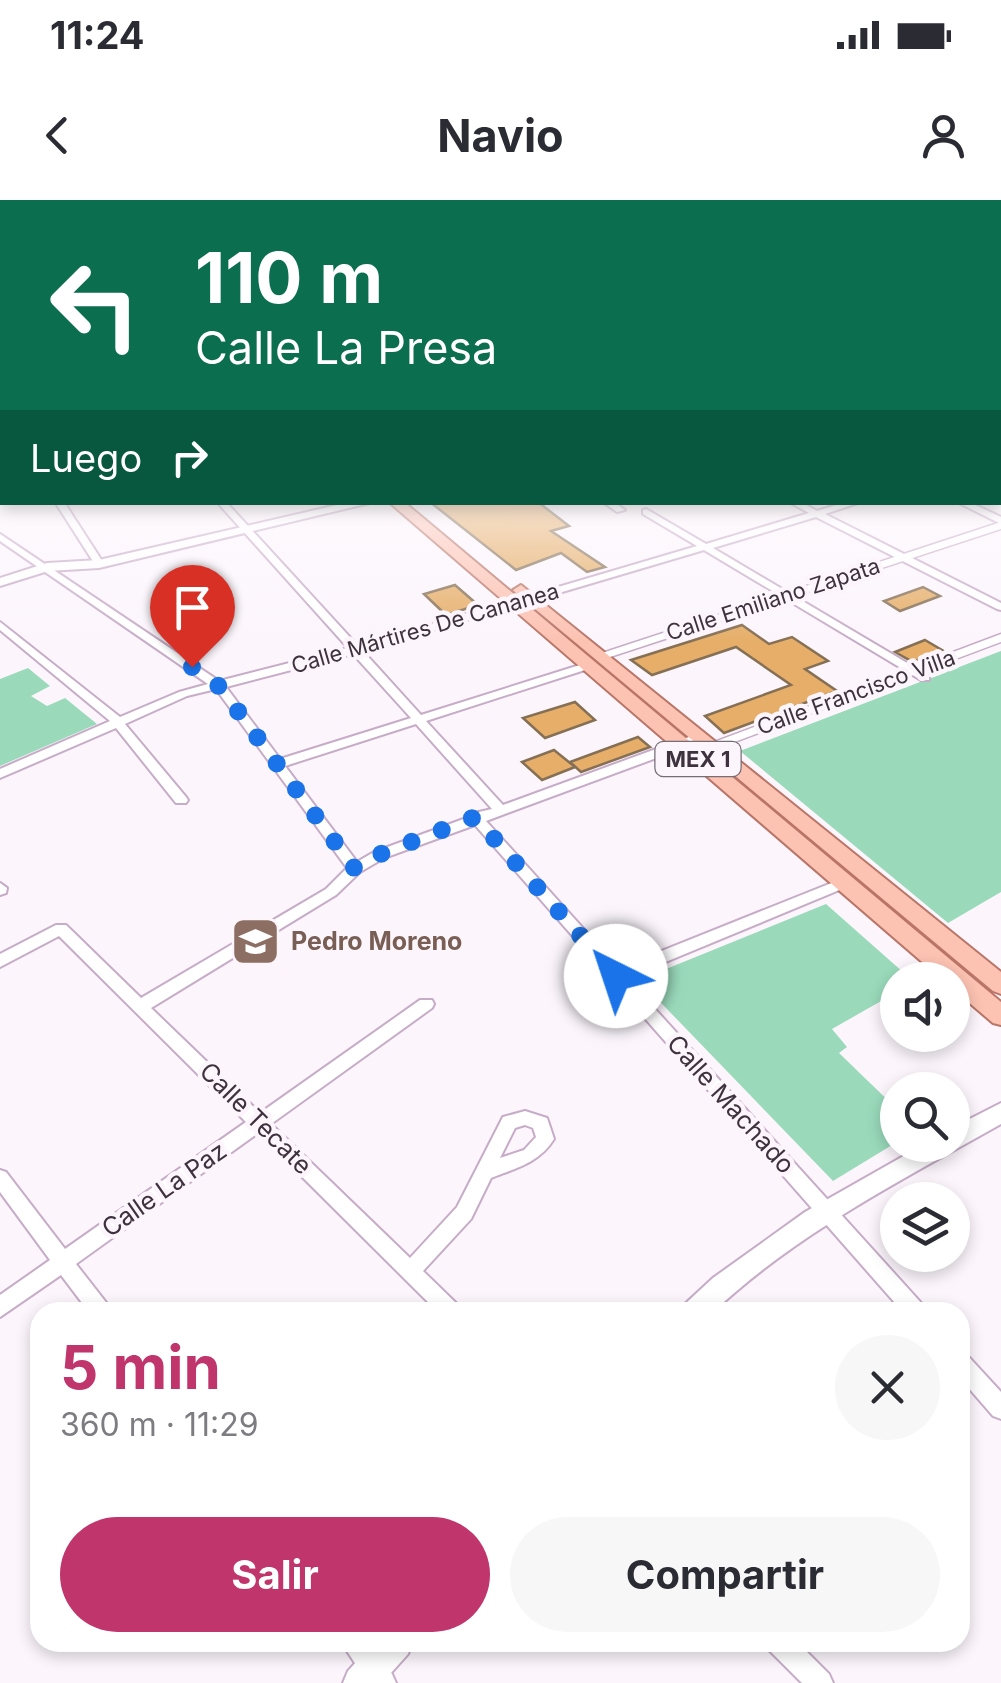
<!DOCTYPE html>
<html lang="es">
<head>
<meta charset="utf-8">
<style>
	:root { --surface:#fff; --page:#f7f7f7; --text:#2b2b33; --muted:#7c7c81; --accent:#c0356c }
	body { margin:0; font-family:Inter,sans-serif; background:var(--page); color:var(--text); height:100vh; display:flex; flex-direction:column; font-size:38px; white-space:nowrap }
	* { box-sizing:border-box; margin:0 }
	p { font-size:32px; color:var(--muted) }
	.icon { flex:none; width:55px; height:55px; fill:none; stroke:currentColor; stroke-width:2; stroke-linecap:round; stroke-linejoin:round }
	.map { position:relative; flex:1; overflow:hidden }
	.panel { position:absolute; left:30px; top:1102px; width:940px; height:350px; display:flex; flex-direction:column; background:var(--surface); border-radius:30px; box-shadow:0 5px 15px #0003 }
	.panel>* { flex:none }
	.guide { position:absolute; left:0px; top:0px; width:1002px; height:305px; box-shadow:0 5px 15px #0003; background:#0b6e4f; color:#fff; overflow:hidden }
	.tools { position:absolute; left:880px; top:762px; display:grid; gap:20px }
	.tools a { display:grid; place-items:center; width:90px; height:90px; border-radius:50%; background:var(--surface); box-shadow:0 5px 15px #0003; font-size:50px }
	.pin { position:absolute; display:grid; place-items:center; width:85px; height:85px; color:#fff; margin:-102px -42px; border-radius:50% 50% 50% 0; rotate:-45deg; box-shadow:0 0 10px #0007 }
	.pin .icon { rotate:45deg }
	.me { position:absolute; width:110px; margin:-55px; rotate:319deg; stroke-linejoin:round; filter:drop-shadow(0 0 8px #0008) }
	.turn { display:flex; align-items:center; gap:35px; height:210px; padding:0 30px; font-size:45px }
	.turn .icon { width:130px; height:130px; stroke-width:2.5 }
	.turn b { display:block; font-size:70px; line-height:85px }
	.then { display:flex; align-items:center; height:95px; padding:0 30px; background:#0003; gap:20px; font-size:38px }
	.round { display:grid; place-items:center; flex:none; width:105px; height:105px; border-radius:52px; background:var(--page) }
	.headline { display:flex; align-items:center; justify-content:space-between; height:170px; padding:0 30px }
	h1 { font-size:60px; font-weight:700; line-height:75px; color:var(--accent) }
	.button { display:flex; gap:20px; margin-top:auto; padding:20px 30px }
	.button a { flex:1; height:115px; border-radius:60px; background:var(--accent); color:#fff; font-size:40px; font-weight:700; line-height:115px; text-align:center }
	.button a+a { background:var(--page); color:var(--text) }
	.status { display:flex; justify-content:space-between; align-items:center; height:70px; padding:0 50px; background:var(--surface); direction:ltr }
	.status svg { height:28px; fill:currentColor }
	header { display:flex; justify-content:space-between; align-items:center; height:130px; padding:0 30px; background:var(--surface); font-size:45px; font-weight:700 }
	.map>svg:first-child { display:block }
	.green { fill:#9adabb }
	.building { fill:#e6ae68; stroke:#867055; stroke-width:2.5 }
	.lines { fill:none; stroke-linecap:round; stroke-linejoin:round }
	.minor-casing { stroke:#c7acc7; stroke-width:4 }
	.tertiary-casing { stroke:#c7acc7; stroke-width:3 }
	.secondary-casing { stroke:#c7acc7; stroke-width:4 }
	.primary-casing { stroke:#b87568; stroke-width:4 }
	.minor { fill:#fff; fill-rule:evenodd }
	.tertiary { fill:#fff; fill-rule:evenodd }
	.secondary { fill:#fff; fill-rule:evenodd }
	.primary { fill:#fcc2b2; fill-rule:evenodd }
	.route { stroke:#1a73e8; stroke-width:18; stroke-dasharray:0 32.4 }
	.labels { text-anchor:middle; stroke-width:9; stroke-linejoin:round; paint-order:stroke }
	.far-street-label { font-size:22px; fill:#3d323d; stroke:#fcf6fc }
	.shield { fill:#fcf6fc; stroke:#766d76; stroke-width:2.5 }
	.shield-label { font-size:22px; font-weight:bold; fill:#3d323d }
	.education-label { font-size:25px; font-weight:bold; fill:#785e54; stroke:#fcf6fc; text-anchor:start }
	.street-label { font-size:25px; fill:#3d323d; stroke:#fcf6fc }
</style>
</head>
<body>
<div class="status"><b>11:24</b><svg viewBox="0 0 49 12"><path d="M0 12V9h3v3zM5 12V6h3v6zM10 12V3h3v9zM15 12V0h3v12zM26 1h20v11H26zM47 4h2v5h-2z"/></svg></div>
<header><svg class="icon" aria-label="back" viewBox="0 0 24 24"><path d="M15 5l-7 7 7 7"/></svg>Navio<svg class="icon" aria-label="person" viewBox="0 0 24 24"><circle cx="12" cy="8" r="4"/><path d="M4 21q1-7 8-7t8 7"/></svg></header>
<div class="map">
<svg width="1001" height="1483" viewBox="0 0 1001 1483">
	<rect width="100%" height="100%" fill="#fcf6fc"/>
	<g class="green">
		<path d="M 1001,451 L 1001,692 L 948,723 L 740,551 Z"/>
		<path d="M 28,468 L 50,486 L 31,496 L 47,506 L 65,498 L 97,524 L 0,566 L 0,479 Z"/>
		<path d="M 826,704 L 912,780 L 898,780 L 897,792 L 832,829 L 847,847 L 839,853 L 898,910 L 897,942 L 833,981 L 639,780 Z"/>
	</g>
	<g class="building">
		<path d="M 430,302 L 538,302 L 569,326 L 551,331 L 605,367 L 587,372 L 561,353 L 516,370 Z"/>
		<path d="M 455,385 L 478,405 L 446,415 L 424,394 Z"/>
		<path d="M 923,387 L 940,396 L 900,411 L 884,401 Z"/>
		<path d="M 742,425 L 769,444 L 792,437 L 828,461 L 805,469 L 837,491 L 724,533 L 705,516 L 791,485 L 736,447 L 652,475 L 631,460 Z"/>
		<path d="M 925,440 L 942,450 L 913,462 L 895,452 Z"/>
		<path d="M 575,502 L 595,520 L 545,538 L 523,518 Z"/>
		<path d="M 638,537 L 650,547 L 581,572 L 570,562 Z"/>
		<path d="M 554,550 L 575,567 L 542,580 L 522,562 Z"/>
	</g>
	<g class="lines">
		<defs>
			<g id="minor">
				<rect x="1000" y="248" width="1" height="5"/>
				<path d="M 0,275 L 2,275 L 2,280 L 0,281 Z"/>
				<path d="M 55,302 L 64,302 L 104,364 L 102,366 L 96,366 Z"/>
				<path d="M 217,302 L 226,302 L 358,446 L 697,346 L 643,314 L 643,310 L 646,309 L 706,344 L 809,313 L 789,302 L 801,302 L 817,311 L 846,302 L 861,302 L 825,314 L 1001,403 L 1001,410 L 997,409 L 816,317 L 713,348 L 929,476 L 929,480 L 921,480 L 704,350 L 363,451 L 421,515 L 583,464 L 591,464 L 591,468 L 426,521 L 503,605 L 697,534 L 705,534 L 705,540 L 486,621 L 619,768 L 839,680 L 849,680 L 851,683 L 849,686 L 627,778 L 923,1105 L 926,1112 L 903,1112 L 475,625 L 384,658 L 360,672 L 336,695 L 151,808 L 260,913 L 420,800 L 432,800 L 434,804 L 432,808 L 271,924 L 410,1058 L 457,1007 L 503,917 L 525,911 L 547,918 L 554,939 C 539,963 516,968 491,978 L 471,1019 L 423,1071 L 458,1105 L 461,1112 L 438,1112 L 258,933 L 76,1064 L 108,1105 L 111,1112 L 89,1112 L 61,1075 L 0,1117 L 0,1095 L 50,1060 L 0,992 L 0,970 L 6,972 L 65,1049 L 246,922 L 59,736 L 0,767 L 0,754 L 56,725 L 66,725 L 141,798 L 326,689 L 347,668 L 216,489 L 187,496 L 125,524 L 186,597 L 188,600 L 186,603 L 176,603 L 116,528 L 0,578 L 0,569 L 110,521 L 0,430 L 0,422 L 120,517 L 179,492 L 208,484 L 0,341 L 0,334 L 219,481 L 348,448 ZM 353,454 L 411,518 L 280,559 L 226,487 ZM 416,524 L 492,609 L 470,614 L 469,617 L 374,652 L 357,662 L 285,566 ZM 525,925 L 533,928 L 536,937 L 524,950 L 500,958 L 515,928 Z"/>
				<path d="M 603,302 L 614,302 L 625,310 L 617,312 Z"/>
				<path d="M 957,302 L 969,302 L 1001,317 L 1001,324 Z"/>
				<path d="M 0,683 L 7,688 L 6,693 L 0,695 Z"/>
				<path d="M 960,1152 L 967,1155 L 1001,1192 L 1001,1219 L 993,1216 L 960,1178 Z"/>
				<path d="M 341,1442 L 369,1442 L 392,1474 L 396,1483 L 368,1483 Z"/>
				<path d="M 767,1442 L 797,1442 L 829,1474 L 833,1483 L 802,1483 L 770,1451 Z"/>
			</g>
			<g id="tertiary">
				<path d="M 1001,322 L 1001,329 L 607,458 L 597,458 L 596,455 Z"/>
				<path d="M 1001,434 L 1001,442 L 697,556 L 692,557 L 685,553 Z"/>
			</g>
			<g id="secondary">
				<path d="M 350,302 L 374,302 L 99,368 L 48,371 L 0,386 L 0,378 L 47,363 L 99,360 Z"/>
				<path d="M 1001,903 L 1001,924 C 902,980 797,1033 713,1112 L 682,1112 L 686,1103 L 713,1078 L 805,1012 L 923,945 L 952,945 L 952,928 Z"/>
				<path d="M 374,1442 L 412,1442 L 408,1454 L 382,1483 L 343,1483 L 348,1471 Z"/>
			</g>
			<g id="primary">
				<path d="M 389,302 L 404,302 L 1001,802 L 1001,825 L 993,823 L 952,788 L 952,780 L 943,780 Z"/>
				<path d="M 521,385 L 1001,772 L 1001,794 L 993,791 L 516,393 L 513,390 Z"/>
			</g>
		</defs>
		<use href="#minor" class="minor-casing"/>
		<use href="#tertiary" class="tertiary-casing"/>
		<use href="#secondary" class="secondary-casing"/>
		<use href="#primary" class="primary-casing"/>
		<use href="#minor" class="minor"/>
		<use href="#tertiary" class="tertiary"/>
		<use href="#secondary" class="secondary"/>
		<use href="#primary" class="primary"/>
	</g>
	<linearGradient id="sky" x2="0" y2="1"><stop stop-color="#8fc5ef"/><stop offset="0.53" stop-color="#fefbfe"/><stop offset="1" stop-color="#fefbfe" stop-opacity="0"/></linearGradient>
	<rect width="1001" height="443" fill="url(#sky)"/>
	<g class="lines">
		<path class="route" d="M 192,467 L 220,487 L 355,669 L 378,655 L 475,617 L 616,776"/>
	</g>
	<defs>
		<symbol id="school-square" viewBox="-11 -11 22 22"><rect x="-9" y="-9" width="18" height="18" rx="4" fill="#8d6e63" stroke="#fcf6fc"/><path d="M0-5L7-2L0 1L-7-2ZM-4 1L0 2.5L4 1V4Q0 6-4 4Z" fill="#fff"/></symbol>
	</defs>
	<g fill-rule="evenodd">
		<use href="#school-square" x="228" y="714" width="55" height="55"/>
	</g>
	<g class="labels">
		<g class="far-street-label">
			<text transform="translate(773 399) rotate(-18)" y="8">Calle Emiliano Zapata</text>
			<text transform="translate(425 428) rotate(-16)" y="8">Calle Mártires De Cananea</text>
			<text transform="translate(856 492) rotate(-20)" y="8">Calle Francisco Villa</text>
		</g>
		<rect class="shield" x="655.5" y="542" width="85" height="34" rx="8"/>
		<g class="shield-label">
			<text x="698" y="567">MEX 1</text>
		</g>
		<g class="education-label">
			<text x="291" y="750">Pedro Moreno</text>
		</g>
		<g class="street-label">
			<text transform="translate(731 904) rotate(48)" y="9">Calle Machado</text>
			<text transform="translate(256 918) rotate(45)" y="9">Calle Tecate</text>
			<text transform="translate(164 989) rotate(-35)" y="9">Calle La Paz</text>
		</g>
	</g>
</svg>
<div class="tools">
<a><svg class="icon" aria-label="sound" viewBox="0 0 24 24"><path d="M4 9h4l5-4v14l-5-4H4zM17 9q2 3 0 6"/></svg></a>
<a><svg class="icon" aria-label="search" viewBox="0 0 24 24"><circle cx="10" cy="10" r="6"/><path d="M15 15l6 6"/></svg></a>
<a><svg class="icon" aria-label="layers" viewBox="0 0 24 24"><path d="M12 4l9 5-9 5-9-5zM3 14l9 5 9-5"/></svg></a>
</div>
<div class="pin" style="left:192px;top:467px;background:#d93025"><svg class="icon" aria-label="arrive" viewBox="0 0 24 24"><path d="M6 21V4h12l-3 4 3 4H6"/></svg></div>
<svg class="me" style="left:616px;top:776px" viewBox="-20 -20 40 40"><circle r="19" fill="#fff"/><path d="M0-13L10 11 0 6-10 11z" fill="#1a73e8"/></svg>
<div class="guide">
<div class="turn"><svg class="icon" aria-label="left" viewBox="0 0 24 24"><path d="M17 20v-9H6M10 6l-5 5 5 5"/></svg><div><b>110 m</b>Calle La Presa</div></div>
<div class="then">Luego<svg class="icon" aria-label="right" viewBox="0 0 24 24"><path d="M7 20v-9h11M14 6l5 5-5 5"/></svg></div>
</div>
<section class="panel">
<div class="headline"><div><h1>5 min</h1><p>360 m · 11:29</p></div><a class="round"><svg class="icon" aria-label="close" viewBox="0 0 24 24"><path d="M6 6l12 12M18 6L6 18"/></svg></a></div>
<div class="button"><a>Salir</a><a>Compartir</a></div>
</section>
</div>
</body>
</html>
